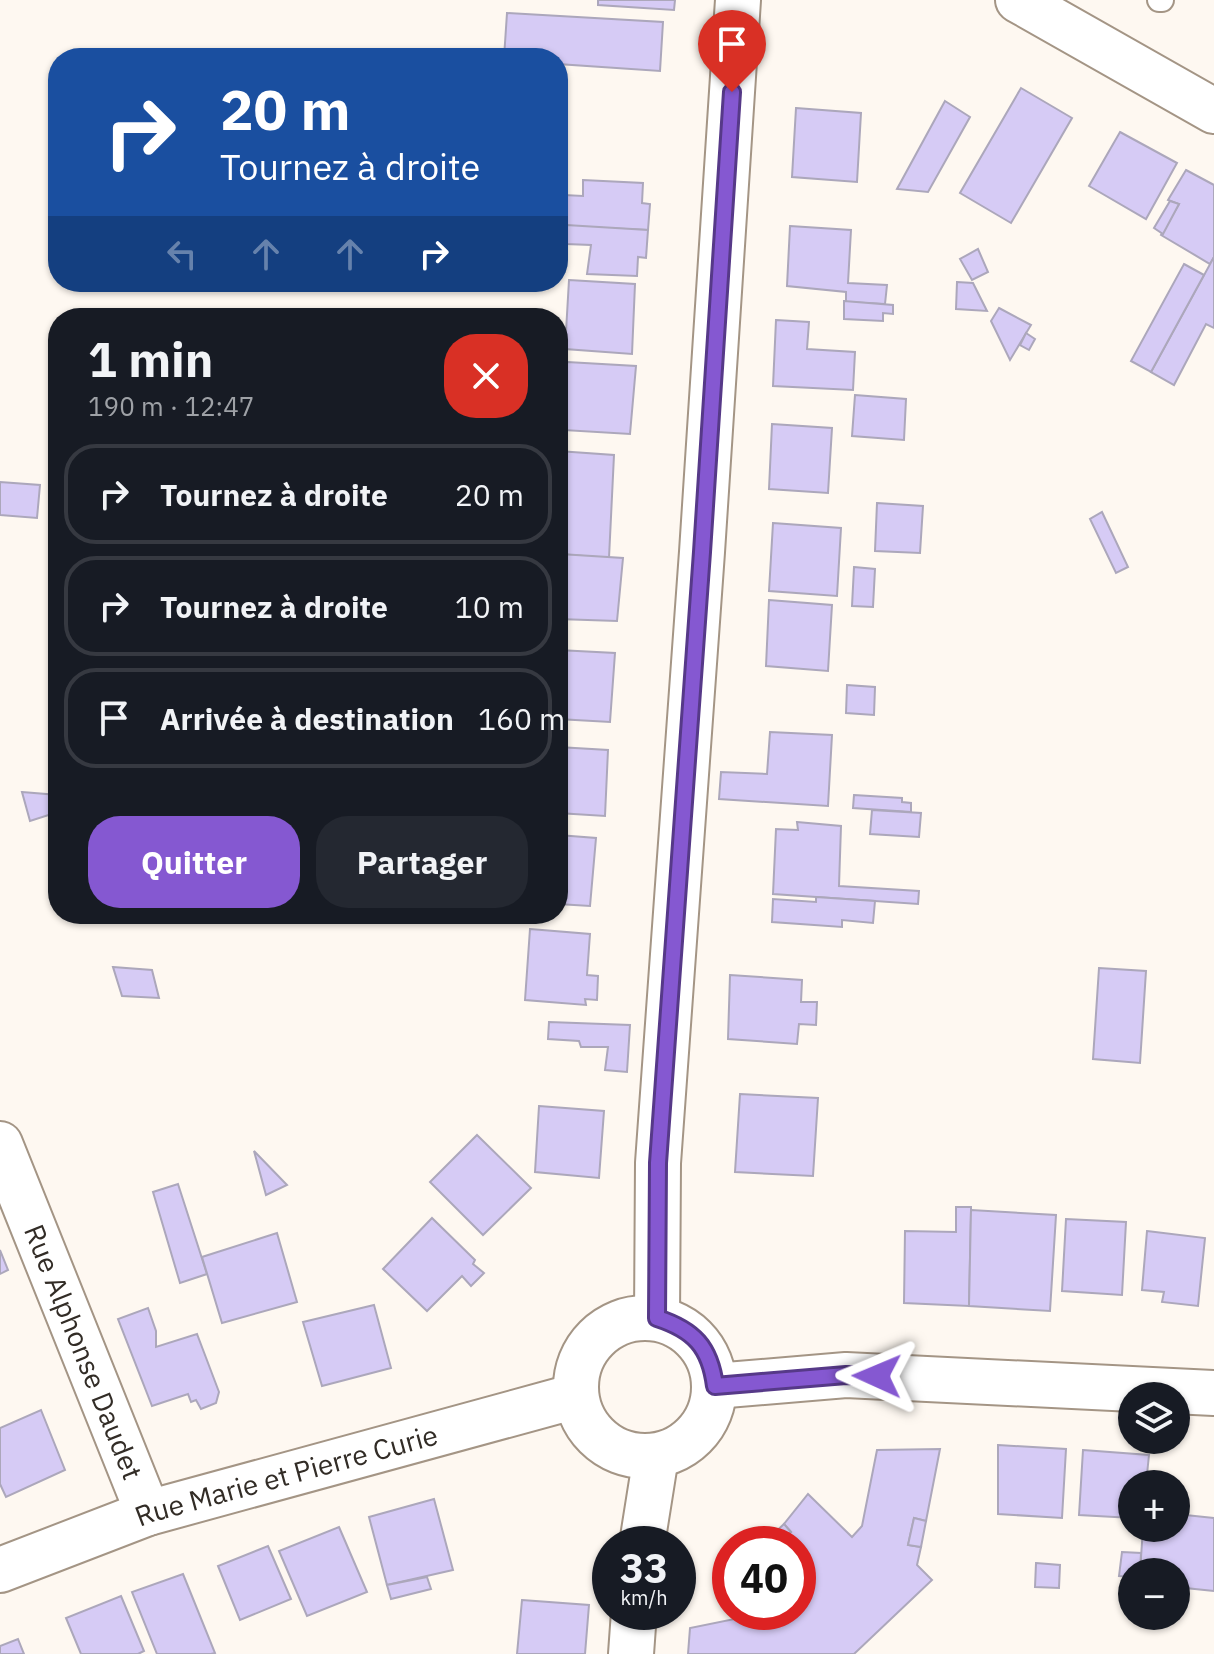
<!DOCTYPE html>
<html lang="fr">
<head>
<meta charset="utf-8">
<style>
	:root { --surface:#171b24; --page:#242831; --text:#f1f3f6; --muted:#9ea1a6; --line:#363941; --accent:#8558d1 }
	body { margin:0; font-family:"IBM Plex Sans",sans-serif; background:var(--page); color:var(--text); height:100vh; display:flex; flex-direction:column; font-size:30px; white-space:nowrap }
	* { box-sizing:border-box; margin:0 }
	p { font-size:26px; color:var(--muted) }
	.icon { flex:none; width:44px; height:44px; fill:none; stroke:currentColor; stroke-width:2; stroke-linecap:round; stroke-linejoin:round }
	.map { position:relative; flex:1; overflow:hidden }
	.side { position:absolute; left:48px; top:308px; width:520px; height:616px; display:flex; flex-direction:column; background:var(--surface); border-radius:32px; box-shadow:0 2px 6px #0004 }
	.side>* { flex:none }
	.banner { position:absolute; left:48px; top:48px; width:520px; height:244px; border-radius:32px; box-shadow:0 2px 6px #0004; background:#1a4fa0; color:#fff; overflow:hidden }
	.controls { position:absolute; left:1118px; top:1382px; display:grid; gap:16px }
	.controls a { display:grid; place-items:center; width:72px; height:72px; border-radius:50%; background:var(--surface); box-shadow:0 2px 6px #0004; font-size:40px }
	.speed { position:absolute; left:592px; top:1526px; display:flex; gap:16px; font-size:40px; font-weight:700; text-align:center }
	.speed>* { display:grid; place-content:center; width:104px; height:104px; border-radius:50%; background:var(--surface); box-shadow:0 2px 6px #0004; line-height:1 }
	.speed small { font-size:20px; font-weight:400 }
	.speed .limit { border:12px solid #d22; background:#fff; color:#111 }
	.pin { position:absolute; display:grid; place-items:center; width:68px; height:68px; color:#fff; margin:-82px -34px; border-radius:50% 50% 50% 0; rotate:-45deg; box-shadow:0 0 8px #0007 }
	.pin .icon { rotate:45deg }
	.me { position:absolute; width:88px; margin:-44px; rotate:271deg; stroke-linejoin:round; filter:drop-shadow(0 0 6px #0008) }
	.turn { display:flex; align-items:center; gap:28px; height:168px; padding:0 40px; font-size:36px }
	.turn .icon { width:104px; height:104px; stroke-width:2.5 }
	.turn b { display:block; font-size:56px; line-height:68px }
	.lanes { display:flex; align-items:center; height:76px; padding:0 40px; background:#0003; justify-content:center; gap:40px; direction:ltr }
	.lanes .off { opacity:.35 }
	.round { display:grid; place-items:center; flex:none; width:84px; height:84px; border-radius:32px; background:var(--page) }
	.overview { display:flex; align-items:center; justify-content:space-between; height:136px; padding:0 40px }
	h1 { font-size:48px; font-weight:800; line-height:60px }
	.primary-button { display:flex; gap:16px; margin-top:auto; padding:16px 40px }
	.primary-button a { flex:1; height:92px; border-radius:32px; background:var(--accent); color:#fff; font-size:32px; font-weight:800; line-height:92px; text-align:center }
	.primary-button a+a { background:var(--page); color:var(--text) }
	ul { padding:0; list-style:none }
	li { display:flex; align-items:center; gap:24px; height:100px; margin:0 16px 12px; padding:0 24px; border:4px solid var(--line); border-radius:32px }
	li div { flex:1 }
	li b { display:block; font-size:30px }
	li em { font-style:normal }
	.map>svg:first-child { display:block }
	.building { fill:#d6cbf5; stroke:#aca7bb; stroke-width:2 }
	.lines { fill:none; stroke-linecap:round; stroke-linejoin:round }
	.service-casing { stroke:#a49585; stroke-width:26 }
	.minor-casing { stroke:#a49585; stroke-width:48 }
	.tertiary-casing { stroke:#a49585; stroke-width:48 }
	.service { stroke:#fff; stroke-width:22 }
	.minor { stroke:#fff; stroke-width:44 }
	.tertiary { stroke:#fff; stroke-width:44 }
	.route-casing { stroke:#563988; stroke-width:20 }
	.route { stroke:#8558d1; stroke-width:14 }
	.labels { text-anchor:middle; stroke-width:8; stroke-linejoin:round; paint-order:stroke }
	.street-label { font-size:28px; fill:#322c26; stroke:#fff }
</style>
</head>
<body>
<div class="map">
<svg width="1214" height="1654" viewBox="0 0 1214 1654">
	<rect width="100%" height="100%" fill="#fef8f1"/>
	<g class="building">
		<path d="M 598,0 L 675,0 L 674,10 L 598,5 Z"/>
		<path d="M 507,13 L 663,22 L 660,71 L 558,64 L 558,58 L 504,58 Z"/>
		<path d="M 1021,88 L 1072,118 L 1011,223 L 960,193 Z"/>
		<path d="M 945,101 L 970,117 L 928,192 L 897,189 Z"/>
		<path d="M 796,108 L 861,113 L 857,182 L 792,177 Z"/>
		<path d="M 1120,132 L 1177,163 L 1146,219 L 1089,186 Z"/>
		<path d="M 1186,170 L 1214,185 L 1214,257 L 1210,264 L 1161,235 L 1179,204 L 1168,200 Z"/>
		<path d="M 583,180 L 643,183 L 642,203 L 650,204 L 648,230 L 560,226 L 564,195 L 583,196 Z"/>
		<path d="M 1170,201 L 1179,204 L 1163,234 L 1154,228 Z"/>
		<path d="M 566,225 L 648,230 L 646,258 L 638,257 L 637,276 L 587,274 L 591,245 L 566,244 Z"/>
		<path d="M 790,226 L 851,230 L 848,283 L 887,285 L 885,304 L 846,302 L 846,292 L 787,286 Z"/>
		<path d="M 978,249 L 988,272 L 972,280 L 960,259 Z"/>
		<path d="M 1214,257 L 1214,328 L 1206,324 L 1174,385 L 1151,372 Z"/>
		<path d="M 1184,264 L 1204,275 L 1151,372 L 1131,361 Z"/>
		<path d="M 569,280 L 635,284 L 632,354 L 565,349 Z"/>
		<path d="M 957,282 L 973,283 L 987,311 L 956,309 Z"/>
		<path d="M 844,301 L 893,305 L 893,314 L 883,313 L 883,321 L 844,319 Z"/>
		<path d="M 999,308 L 1031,325 L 1010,360 L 991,321 Z"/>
		<path d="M 776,320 L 809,322 L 807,349 L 855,352 L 853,390 L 773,386 Z"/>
		<path d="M 1026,333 L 1035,339 L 1029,350 L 1020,345 Z"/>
		<path d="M 567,362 L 636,366 L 630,434 L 564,430 L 563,434 L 558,433 L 558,407 L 564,407 Z"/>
		<path d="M 855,395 L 906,399 L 904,440 L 852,436 Z"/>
		<path d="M 772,424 L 832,428 L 828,493 L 769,489 Z"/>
		<path d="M 558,451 L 614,455 L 609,558 L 558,554 Z"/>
		<path d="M 0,482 L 40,485 L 37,518 L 0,515 Z"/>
		<path d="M 877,503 L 923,506 L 920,553 L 875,551 Z"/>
		<path d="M 1102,512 L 1128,567 L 1116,573 L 1090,519 Z"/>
		<path d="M 773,523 L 841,528 L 837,596 L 769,591 Z"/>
		<path d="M 560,554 L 623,558 L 617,621 L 558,619 Z"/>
		<path d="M 854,567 L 875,569 L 873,607 L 852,606 Z"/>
		<path d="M 769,600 L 832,605 L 828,671 L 766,666 Z"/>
		<path d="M 558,650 L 615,653 L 610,722 L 558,719 Z"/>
		<path d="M 847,685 L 875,687 L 874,715 L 846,713 Z"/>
		<path d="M 770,732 L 832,735 L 828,806 L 719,799 L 721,772 L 767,774 Z"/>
		<path d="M 558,747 L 608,750 L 605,816 L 558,813 Z"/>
		<path d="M 22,792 L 58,795 L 58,812 L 30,821 Z"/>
		<path d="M 854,795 L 902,798 L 902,802 L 911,803 L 911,812 L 853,808 Z"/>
		<path d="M 872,810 L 921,813 L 919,837 L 870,834 Z"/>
		<path d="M 797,822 L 841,826 L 839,886 L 919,891 L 918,904 L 773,894 L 776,829 L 798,830 Z"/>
		<path d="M 558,835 L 596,838 L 590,906 L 558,904 Z"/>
		<path d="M 816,897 L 875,901 L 873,923 L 842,920 L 842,927 L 772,922 L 773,899 L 816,902 Z"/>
		<path d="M 530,929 L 590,934 L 587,975 L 598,976 L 597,1000 L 585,999 L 586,1005 L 525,1000 Z"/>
		<path d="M 113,967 L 152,970 L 159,998 L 122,996 Z"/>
		<path d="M 1099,968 L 1146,971 L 1140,1063 L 1093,1059 Z"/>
		<path d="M 730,975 L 802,980 L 801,1002 L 817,1002 L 816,1025 L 799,1024 L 797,1044 L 728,1039 Z"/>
		<path d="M 549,1022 L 630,1025 L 627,1072 L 605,1070 L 608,1047 L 581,1047 L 579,1041 L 548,1039 Z"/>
		<path d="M 740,1094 L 818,1098 L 813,1176 L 735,1172 Z"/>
		<path d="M 539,1106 L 604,1111 L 599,1178 L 535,1172 Z"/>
		<path d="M 477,1135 L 531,1188 L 483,1235 L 430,1182 Z"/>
		<path d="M 254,1151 L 287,1185 L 266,1195 Z"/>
		<path d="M 178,1184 L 207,1274 L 180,1283 L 153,1192 Z"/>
		<path d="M 956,1207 L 971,1207 L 971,1210 L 969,1306 L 904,1303 L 905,1231 L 956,1232 Z"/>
		<path d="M 971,1210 L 1056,1215 L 1050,1311 L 969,1306 Z"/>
		<path d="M 432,1218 L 475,1260 L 473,1264 L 484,1273 L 471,1286 L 462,1276 L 427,1311 L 383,1269 Z"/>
		<path d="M 1066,1219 L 1126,1222 L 1122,1295 L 1062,1291 Z"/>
		<path d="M 1147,1231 L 1205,1238 L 1198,1306 L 1162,1302 L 1164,1292 L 1142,1290 Z"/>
		<path d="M 277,1233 L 297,1302 L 222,1323 L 202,1257 Z"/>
		<path d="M 0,1250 L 8,1270 L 0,1274 Z"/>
		<path d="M 374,1305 L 391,1368 L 322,1386 L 303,1322 Z"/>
		<path d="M 148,1308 L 156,1331 L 156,1347 L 197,1334 L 219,1392 L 216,1403 L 201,1409 L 196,1400 L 191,1402 L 188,1394 L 152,1406 L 118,1319 Z"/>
		<path d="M 41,1410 L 65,1470 L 6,1497 L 0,1484 L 0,1428 Z"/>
		<path d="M 998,1445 L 1066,1449 L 1062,1518 L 998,1514 Z"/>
		<path d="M 940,1449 L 926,1521 L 914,1518 L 908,1545 L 921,1547 L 917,1565 L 932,1580 L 854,1654 L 688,1654 L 690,1628 L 769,1612 L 798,1612 L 798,1544 L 761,1544 L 771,1536 L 778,1544 L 791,1532 L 784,1524 L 808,1494 L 852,1537 L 862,1526 L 877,1450 Z"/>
		<path d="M 1083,1450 L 1149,1455 L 1146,1484 L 1132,1484 L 1132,1518 L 1079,1515 Z"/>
		<path d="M 434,1499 L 453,1570 L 387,1585 L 369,1517 Z"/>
		<path d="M 1176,1514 L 1214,1518 L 1214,1591 L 1176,1587 L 1176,1572 L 1140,1572 L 1143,1528 L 1176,1528 Z"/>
		<path d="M 914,1518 L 926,1521 L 921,1547 L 908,1545 Z"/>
		<path d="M 784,1524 L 791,1532 L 778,1544 L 771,1536 Z"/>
		<path d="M 339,1527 L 367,1592 L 307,1616 L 279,1551 Z"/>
		<path d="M 268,1546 L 291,1599 L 240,1620 L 218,1566 Z"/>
		<path d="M 1122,1552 L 1141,1553 L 1140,1572 L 1132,1572 L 1132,1577 L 1119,1576 Z"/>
		<path d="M 1036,1563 L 1060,1565 L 1059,1588 L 1035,1587 Z"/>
		<path d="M 183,1574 L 215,1653 L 211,1654 L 157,1654 L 132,1592 Z"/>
		<path d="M 427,1577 L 431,1589 L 391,1599 L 387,1585 Z"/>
		<path d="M 121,1596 L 144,1651 L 138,1654 L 81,1654 L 66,1618 Z"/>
		<path d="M 522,1600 L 589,1605 L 585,1654 L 517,1654 Z"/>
		<path d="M 18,1639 L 24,1654 L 0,1654 L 0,1646 Z"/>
	</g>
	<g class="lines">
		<defs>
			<path id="service" d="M 1159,0 L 1162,0"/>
			<g id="minor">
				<path d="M 1018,0 L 1214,111"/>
				<path id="s1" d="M 0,1144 L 148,1513"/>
			</g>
			<g id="tertiary">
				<circle cx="645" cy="1387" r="69"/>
				<path d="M 657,1318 L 658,1163 L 702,552 L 738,0"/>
				<path d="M 715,1386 L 846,1375 L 1214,1393"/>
				<path d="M 642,1544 L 656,1456"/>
				<path id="s2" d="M 0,1570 L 148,1513 L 576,1396"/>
				<path d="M 631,1654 L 634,1612"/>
			</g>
		</defs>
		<use href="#service" class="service-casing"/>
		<use href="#minor" class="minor-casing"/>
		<use href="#tertiary" class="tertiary-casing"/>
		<use href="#service" class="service"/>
		<use href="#minor" class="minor"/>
		<use href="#tertiary" class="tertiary"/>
	</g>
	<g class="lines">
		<defs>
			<path id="route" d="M 732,92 L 702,552 L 658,1163 L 657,1318 C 694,1330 710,1347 715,1386 L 846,1375 L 877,1376"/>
		</defs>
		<use href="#route" class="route-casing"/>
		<use href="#route" class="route"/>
	</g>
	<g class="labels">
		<g class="street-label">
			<text dy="10" stroke="none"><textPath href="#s1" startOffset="224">Rue Alphonse Daudet</textPath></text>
			<text dy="10" stroke="none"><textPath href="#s2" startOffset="302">Rue Marie et Pierre Curie</textPath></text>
		</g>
	</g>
</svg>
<div class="controls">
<a><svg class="icon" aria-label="layers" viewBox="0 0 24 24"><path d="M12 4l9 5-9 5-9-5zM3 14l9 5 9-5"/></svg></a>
<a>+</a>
<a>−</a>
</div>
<div class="speed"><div>33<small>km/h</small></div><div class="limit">40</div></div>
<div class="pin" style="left:732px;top:92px;background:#d93025"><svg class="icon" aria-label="arrive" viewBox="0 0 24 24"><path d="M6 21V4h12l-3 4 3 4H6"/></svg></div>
<svg class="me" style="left:877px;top:1376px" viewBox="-20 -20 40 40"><path d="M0-17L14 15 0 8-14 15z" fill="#8558d1" stroke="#fff" stroke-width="4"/></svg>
<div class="banner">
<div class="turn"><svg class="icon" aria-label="right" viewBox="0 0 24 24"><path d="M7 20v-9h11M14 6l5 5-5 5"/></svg><div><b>20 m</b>Tournez à droite</div></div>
<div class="lanes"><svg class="icon off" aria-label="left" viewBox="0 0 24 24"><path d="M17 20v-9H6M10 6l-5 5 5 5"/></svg><svg class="icon off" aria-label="ahead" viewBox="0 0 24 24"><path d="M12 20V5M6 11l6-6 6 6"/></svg><svg class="icon off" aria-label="ahead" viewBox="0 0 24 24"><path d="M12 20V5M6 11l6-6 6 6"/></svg><svg class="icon" aria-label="right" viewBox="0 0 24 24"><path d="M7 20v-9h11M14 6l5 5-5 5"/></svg></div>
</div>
<section class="side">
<div class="overview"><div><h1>1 min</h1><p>190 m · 12:47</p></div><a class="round" style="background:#d93025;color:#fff"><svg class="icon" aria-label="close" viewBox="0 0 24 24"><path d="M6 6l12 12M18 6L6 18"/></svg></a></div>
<ul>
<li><svg class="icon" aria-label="right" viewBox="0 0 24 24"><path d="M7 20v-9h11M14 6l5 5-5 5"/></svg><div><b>Tournez à droite</b></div><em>20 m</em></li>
<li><svg class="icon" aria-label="right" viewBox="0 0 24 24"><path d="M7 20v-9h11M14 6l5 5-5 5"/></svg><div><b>Tournez à droite</b></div><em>10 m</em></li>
<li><svg class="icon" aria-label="arrive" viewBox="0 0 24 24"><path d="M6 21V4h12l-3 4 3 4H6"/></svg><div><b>Arrivée à destination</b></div><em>160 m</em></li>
</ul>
<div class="primary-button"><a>Quitter</a><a>Partager</a></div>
</section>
</div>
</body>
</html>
